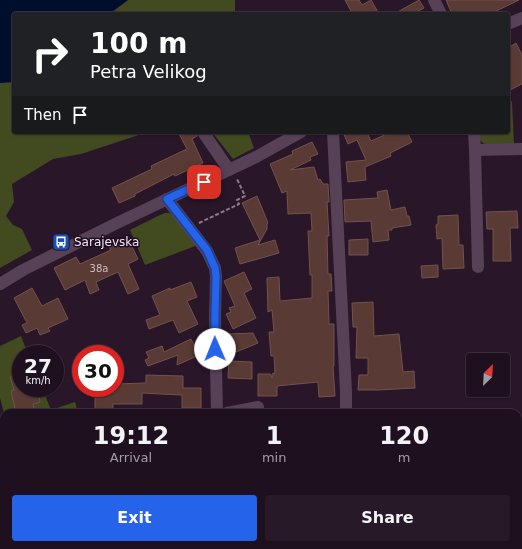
<!DOCTYPE html>
<html lang="en">
<head>
<meta charset="utf-8">
<style>
	:root { --surface:#1f101f; --page:#271928; --text:#f1f3f6; --muted:#a19da4; --line:#3c303d; --accent:#2563eb }
	body { margin:0; font-family:"DejaVu Sans",sans-serif; background:var(--page); color:var(--text); height:100vh; display:flex; flex-direction:column; font-size:15px; white-space:nowrap }
	* { box-sizing:border-box; margin:0 }
	p { font-size:13px; color:var(--muted) }
	.icon { flex:none; width:22px; height:22px; fill:none; stroke:currentColor; stroke-width:2; stroke-linecap:round; stroke-linejoin:round }
	.map { position:relative; flex:1; overflow:hidden }
	.drawer { position:absolute; left:0px; top:409px; width:522px; height:140px; display:flex; flex-direction:column; background:var(--surface); border-radius:12px 12px 0 0; box-shadow:0 1px 3px #0004,0 0 0 1px var(--line) }
	.drawer>* { flex:none }
	.guide { position:absolute; left:12px; top:12px; width:498px; height:122px; border-radius:4px; box-shadow:0 1px 3px #0004,0 0 0 1px var(--line); background:#202124; color:#fff; overflow:hidden }
	.needle { width:26px; rotate:24deg }
	.controls { position:absolute; left:466px; top:353px; display:grid; gap:8px }
	.controls a { display:grid; place-items:center; width:44px; height:44px; border-radius:4px; background:var(--surface); box-shadow:0 1px 3px #0004,0 0 0 1px var(--line); font-size:20px }
	.speed { position:absolute; left:12px; top:345px; display:flex; gap:8px; font-size:20px; font-weight:700; text-align:center }
	.speed>* { display:grid; place-content:center; width:52px; height:52px; border-radius:50%; background:var(--surface); box-shadow:0 1px 3px #0004,0 0 0 1px var(--line); line-height:1 }
	.speed small { font-size:10px; font-weight:400 }
	.speed .limit { border:6px solid #d22; background:#fff; color:#111 }
	.pin { position:absolute; display:grid; place-items:center; width:34px; height:34px; color:#fff; margin:-17px; border-radius:8px; box-shadow:0 2px 6px #0006 }
	.me { position:absolute; width:44px; margin:-22px; rotate:359deg; stroke-linejoin:round; filter:drop-shadow(0 0 3px #0008) }
	.turn { display:flex; align-items:center; gap:14px; height:84px; padding:0 12px; font-size:18px }
	.turn .icon { width:52px; height:52px; stroke-width:2.5 }
	.turn b { display:block; font-size:28px; line-height:34px }
	.then { display:flex; align-items:center; height:38px; padding:0 12px; background:#0003; gap:8px; font-size:15px }
	.eta { display:flex; justify-content:space-evenly; align-items:center; height:68px; text-align:center }
	.eta b { font-size:24px; font-weight:700; line-height:28px }
	.action { display:flex; gap:8px; margin-top:auto; padding:8px 12px }
	.action a { flex:1; height:46px; border-radius:4px; background:var(--accent); color:#fff; font-size:16px; font-weight:700; line-height:46px; text-align:center }
	.action a+a { background:var(--page); color:var(--text) }
	.map>svg:first-child { display:block }
	.green { fill:#414b1f }
	.water { fill:#000e2e }
	.building { fill:#593a34; stroke:#73524c }
	.lines { fill:none; stroke-linecap:round; stroke-linejoin:round }
	.path { stroke:#8c7b8b; stroke-width:2; stroke-dasharray:4 2; stroke-linecap:butt }
	.minor { stroke:#574157; stroke-width:12 }
	.route-casing { stroke:#184099; stroke-width:10 }
	.route { stroke:#2563eb; stroke-width:7 }
	.labels { text-anchor:middle; stroke-width:3; stroke-linejoin:round; paint-order:stroke }
	.number-label { font-size:10px; fill:#cdbbc3 }
	.poi-label { font-size:12px; fill:#f4e6f3; stroke:#1f0d20; text-anchor:start }
</style>
</head>
<body>
<div class="map">
<svg width="522" height="549" viewBox="0 0 522 549">
	<rect width="100%" height="100%" fill="#291629"/>
	<g class="green">
		<path d="M 128,0 L 235,0 L 235,14 L 109,14 Z"/>
		<path d="M 14,81 L 14,132 L 148,132 L 81,154 L 53,159 L 12,184 L 14,202 L 6,216 L 13,225 L 22,229 L 32,250 L 0,268 L 0,83 Z"/>
		<path d="M 512,101 L 514,145 L 485,144 C 479,141 479,138 479,132 L 508,132 L 508,102 Z"/>
		<path d="M 212,132 L 248,132 L 254,148 L 233,159 Z"/>
		<path d="M 165,213 L 170,213 L 175,216 L 198,245 L 145,265 L 130,230 L 158,216 Z"/>
		<path d="M 21,336 L 28,354 L 21,354 L 21,388 L 42,388 L 51,410 L 75,402 L 78,413 L 4,413 L 0,398 L 0,346 Z"/>
		<path d="M 21,545 L 81,545 L 81,546 L 89,549 L 18,549 Z"/>
		<path d="M 234,545 L 274,545 L 274,549 L 235,549 Z"/>
	</g>
	<path class="water" d="M 0,0 L 128,0 L 109,14 L 14,14 L 14,82 L 0,83 Z"/>
	<g class="building">
		<path d="M 345,0 L 359,0 L 362,5 L 371,0 L 379,14 L 347,14 L 351,11 Z"/>
		<path d="M 419,0 L 424,8 L 413,14 L 394,14 Z"/>
		<path d="M 446,0 L 519,0 L 490,14 L 452,14 Z"/>
		<path d="M 516,43 L 522,55 L 522,84 L 508,91 L 508,48 Z"/>
		<path d="M 178,132 L 196,132 L 197,136 L 192,139 L 203,163 L 175,176 L 174,174 L 135,194 L 135,196 L 119,203 L 112,188 L 152,169 L 151,166 L 187,149 Z"/>
		<path d="M 343,132 L 375,132 L 368,135 L 371,141 L 391,132 L 407,132 L 412,142 L 390,153 L 391,156 L 365,167 L 366,180 L 348,182 L 346,162 L 366,160 L 357,140 L 348,144 Z"/>
		<path d="M 312,142 L 318,154 L 310,157 L 311,160 L 290,170 L 314,167 L 318,180 L 320,179 L 323,184 L 328,184 L 329,202 L 327,202 L 329,236 L 327,236 L 328,274 L 331,274 L 332,291 L 328,291 L 329,324 L 334,324 L 334,366 L 333,366 L 335,396 L 319,397 L 318,382 L 277,386 L 277,396 L 258,396 L 258,374 L 270,374 L 272,378 L 272,374 L 275,373 L 274,356 L 271,356 L 269,332 L 274,332 L 272,310 L 268,312 L 267,278 L 279,277 L 280,301 L 312,298 L 312,275 L 310,275 L 308,231 L 312,231 L 311,213 L 288,214 L 287,191 L 282,193 L 270,164 L 293,154 L 292,151 Z"/>
		<path d="M 387,190 L 391,210 L 405,207 L 407,216 L 409,216 L 411,225 L 392,228 L 392,230 L 388,230 L 389,240 L 373,242 L 371,221 L 345,222 L 344,200 L 378,198 L 377,192 Z"/>
		<path d="M 257,196 L 268,223 L 267,224 L 267,229 L 258,245 L 275,240 L 279,253 L 240,264 L 235,248 L 260,240 L 242,203 Z"/>
		<path d="M 517,211 L 518,228 L 510,228 L 511,261 L 493,261 L 493,229 L 487,229 L 486,212 Z"/>
		<path d="M 458,215 L 459,245 L 463,245 L 464,268 L 443,269 L 442,238 L 437,239 L 436,225 L 438,224 L 438,216 Z"/>
		<path d="M 128,238 L 138,259 L 128,264 L 139,289 L 128,294 L 118,272 L 96,282 L 99,290 L 90,294 L 85,280 L 65,290 L 54,268 L 76,257 L 80,264 L 111,250 L 109,247 Z"/>
		<path d="M 368,239 L 368,255 L 349,255 L 349,240 Z"/>
		<path d="M 438,265 L 438,277 L 422,278 L 421,266 Z"/>
		<path d="M 244,272 L 252,289 L 244,293 L 256,318 L 233,329 L 226,314 L 231,312 L 229,308 L 235,306 L 224,281 Z"/>
		<path d="M 191,282 L 197,297 L 187,301 L 198,324 L 179,333 L 173,320 L 149,329 L 146,320 L 160,315 L 152,296 L 170,288 L 170,290 Z"/>
		<path d="M 32,288 L 42,306 L 58,298 L 68,319 L 48,328 L 50,331 L 40,335 L 37,328 L 26,333 L 22,325 L 27,323 L 14,298 Z"/>
		<path d="M 373,302 L 374,336 L 399,334 L 403,372 L 414,371 L 415,388 L 378,390 L 358,390 L 359,375 L 368,375 L 368,358 L 356,358 L 357,327 L 353,327 L 352,303 Z"/>
		<path d="M 253,333 L 258,343 L 236,352 L 228,334 Z"/>
		<path d="M 191,339 L 199,355 L 177,365 L 178,355 L 148,366 L 145,360 L 149,358 L 146,352 L 162,346 L 164,352 Z"/>
		<path d="M 229,361 L 252,362 L 252,379 L 228,378 Z"/>
		<path d="M 21,374 L 21,388 L 37,388 L 40,402 L 33,404 L 35,413 L 16,413 L 11,391 L 14,390 L 10,377 Z"/>
		<path d="M 146,375 L 183,376 L 183,388 L 201,388 L 201,408 L 182,408 L 182,395 L 142,393 L 142,404 L 113,404 L 113,410 L 95,410 L 95,392 L 115,392 L 115,384 L 146,383 Z"/>
	</g>
	<g class="lines">
		<path class="path" d="M 199,223 L 239,204 L 237,200 L 245,196 L 237,179"/>
		<g class="minor">
			<path d="M 434,0 L 441,14"/>
			<path d="M 508,24 L 522,18"/>
			<path d="M 203,132 L 229,170"/>
			<path d="M 333,132 L 346,392 L 346,413"/>
			<path d="M 474,132 L 475,150 L 478,267"/>
			<path d="M 475,150 L 522,149"/>
			<path d="M 167,199 L 207,251 L 215,268 L 216,276 L 215,317 L 217,413"/>
			<path d="M 0,284 L 23,270 L 115,224 L 256,157 L 301,132"/>
			<path d="M 227,413 L 258,407"/>
			<path d="M 318,549 L 320,545"/>
		</g>
	</g>
	<g class="lines">
		<defs>
			<path id="route" d="M 204,182 L 167,199 L 207,250 L 215,268 L 216,276 L 215,317 L 215,349"/>
		</defs>
		<use href="#route" class="route-casing"/>
		<use href="#route" class="route"/>
	</g>
	<defs>
		<symbol id="bus-square" viewBox="-11 -11 22 22"><rect x="-9" y="-9" width="18" height="18" rx="4" fill="#1a4fb4" stroke="#1f0d20"/><path d="M-5-6H5V4H4V6H2V4H-2V6H-4V4H-5ZM-3.5-4V0h7V-4ZM-3.5 1.2v1.5H-2V1.2ZM2 1.2v1.5H3.5V1.2Z" fill="#fff"/></symbol>
	</defs>
	<g fill-rule="evenodd">
		<use href="#bus-square" x="51" y="232" width="20" height="20"/>
	</g>
	<g class="labels">
		<g class="number-label">
			<text x="99" y="272">38a</text>
		</g>
		<g class="poi-label">
			<text x="74" y="246">Sarajevska</text>
		</g>
	</g>
</svg>
<div class="controls">
<a><svg class="needle" viewBox="-14 -14 28 28"><path d="M0-13l5 13h-10z" fill="#e53935"/><path d="M0 13l5-13h-10z" fill="#a19da4"/></svg></a>
</div>
<div class="speed"><div>27<small>km/h</small></div><div class="limit">30</div></div>
<div class="pin" style="left:204px;top:182px;background:#d93025"><svg class="icon" aria-label="arrive" viewBox="0 0 24 24"><path d="M6 21V4h12l-3 4 3 4H6"/></svg></div>
<svg class="me" style="left:215px;top:349px" viewBox="-20 -20 40 40"><circle r="19" fill="#fff"/><path d="M0-13L10 11 0 6-10 11z" fill="#2563eb"/></svg>
<div class="guide">
<div class="turn"><svg class="icon" aria-label="right" viewBox="0 0 24 24"><path d="M7 20v-9h11M14 6l5 5-5 5"/></svg><div><b>100 m</b>Petra Velikog</div></div>
<div class="then">Then<svg class="icon" aria-label="arrive" viewBox="0 0 24 24"><path d="M6 21V4h12l-3 4 3 4H6"/></svg></div>
</div>
<section class="drawer">
<div class="eta">
<div><b>19:12</b><p>Arrival</p></div>
<div><b>1</b><p>min</p></div>
<div><b>120</b><p>m</p></div>
</div>
<div class="action"><a>Exit</a><a>Share</a></div>
</section>
</div>
</body>
</html>
